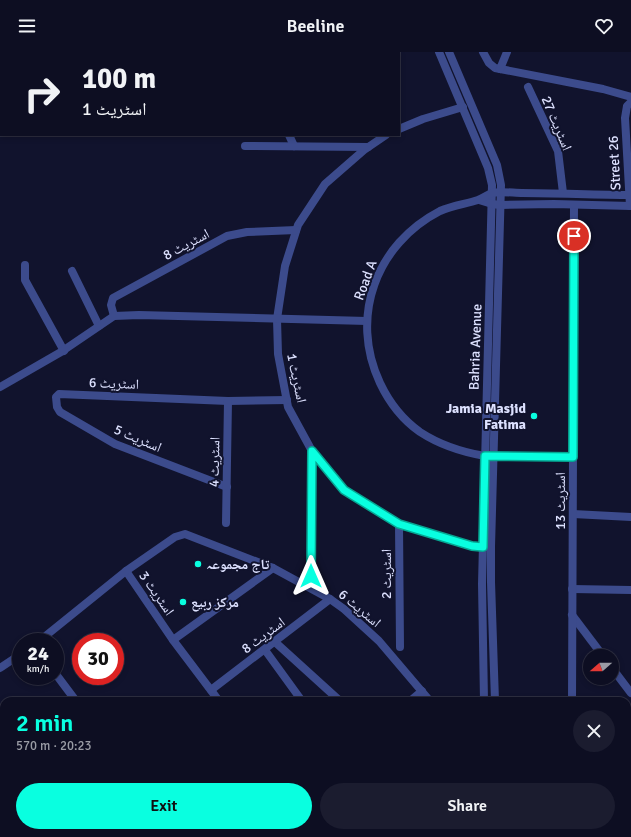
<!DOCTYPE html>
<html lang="en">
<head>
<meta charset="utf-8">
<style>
	:root { --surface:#0d0e22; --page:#1b1c2f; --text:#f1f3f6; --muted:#9a9ca5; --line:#2d2e40; --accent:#09ffe0 }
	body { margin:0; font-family:Signika,"Noto Naskh Arabic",sans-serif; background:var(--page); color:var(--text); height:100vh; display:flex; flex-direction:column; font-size:15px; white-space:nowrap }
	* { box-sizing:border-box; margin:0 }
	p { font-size:13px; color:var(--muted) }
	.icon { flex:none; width:22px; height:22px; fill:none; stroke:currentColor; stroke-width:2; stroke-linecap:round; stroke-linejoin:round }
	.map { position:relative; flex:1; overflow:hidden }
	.details { position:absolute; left:0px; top:645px; width:631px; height:140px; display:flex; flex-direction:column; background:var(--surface); border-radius:12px 12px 0 0; box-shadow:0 2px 6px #0003,0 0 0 1px var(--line) }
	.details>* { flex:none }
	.banner { position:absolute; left:0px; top:0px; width:400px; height:84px; box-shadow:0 2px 6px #0003,0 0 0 1px var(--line); background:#0d0e22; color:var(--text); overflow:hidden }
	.needle { width:26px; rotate:250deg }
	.buttons { position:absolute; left:583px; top:597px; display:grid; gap:8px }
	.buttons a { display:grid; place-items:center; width:36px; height:36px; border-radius:50%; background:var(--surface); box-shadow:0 2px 6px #0003,0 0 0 1px var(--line); font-size:20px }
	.speed { position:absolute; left:12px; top:581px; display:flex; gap:8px; font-size:20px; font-weight:700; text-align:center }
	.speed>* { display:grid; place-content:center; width:52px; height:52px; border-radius:50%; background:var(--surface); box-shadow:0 2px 6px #0003,0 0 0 1px var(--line); line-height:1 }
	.speed small { font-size:10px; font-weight:400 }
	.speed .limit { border:6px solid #d22; background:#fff; color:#111 }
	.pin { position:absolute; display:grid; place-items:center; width:34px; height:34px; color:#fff; margin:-17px; border:2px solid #fff; border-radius:50%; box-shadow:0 1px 4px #0007 }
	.me { position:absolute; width:44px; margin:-22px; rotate:0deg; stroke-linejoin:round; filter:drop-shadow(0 0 3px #0008) }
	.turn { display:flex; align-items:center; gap:14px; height:84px; padding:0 16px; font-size:18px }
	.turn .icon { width:52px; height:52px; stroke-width:2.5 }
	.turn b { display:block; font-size:28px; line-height:34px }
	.round { display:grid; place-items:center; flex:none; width:42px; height:42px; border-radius:21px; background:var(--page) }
	.head { display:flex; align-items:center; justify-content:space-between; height:68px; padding:0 16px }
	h1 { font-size:24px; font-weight:600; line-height:30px; color:var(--accent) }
	.action { display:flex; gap:8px; margin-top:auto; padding:8px 16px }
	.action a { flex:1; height:46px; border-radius:24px; background:var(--accent); color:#111; font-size:16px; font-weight:600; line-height:46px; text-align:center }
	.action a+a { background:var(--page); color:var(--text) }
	header { display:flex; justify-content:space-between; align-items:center; height:52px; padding:0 16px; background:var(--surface); font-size:18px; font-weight:600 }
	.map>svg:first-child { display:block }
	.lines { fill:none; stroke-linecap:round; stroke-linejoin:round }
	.minor { stroke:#3c4b8c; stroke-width:8 }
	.tertiary { stroke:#3c4b8c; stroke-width:8 }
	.primary { stroke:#a264ff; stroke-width:12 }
	.route-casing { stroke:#06a692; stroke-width:10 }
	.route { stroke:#09ffe0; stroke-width:7 }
	.poi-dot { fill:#09ffe0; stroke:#11132d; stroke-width:1.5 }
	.labels { text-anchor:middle; stroke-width:4; stroke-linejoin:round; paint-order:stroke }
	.street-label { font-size:14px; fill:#dde1ff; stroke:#11132d }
	.poi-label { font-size:14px; font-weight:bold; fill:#dde1ff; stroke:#11132d; text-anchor:start }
</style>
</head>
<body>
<header><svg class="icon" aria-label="menu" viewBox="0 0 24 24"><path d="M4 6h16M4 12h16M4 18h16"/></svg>Beeline<svg class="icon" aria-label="heart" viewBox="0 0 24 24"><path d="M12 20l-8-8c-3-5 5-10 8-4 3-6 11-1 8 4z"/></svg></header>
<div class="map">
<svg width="631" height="785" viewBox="0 0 631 785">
	<rect width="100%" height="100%" fill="#11132d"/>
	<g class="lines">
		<g class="minor">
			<path d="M 251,0 L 251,1"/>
			<path d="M 345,0 L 346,1"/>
			<path d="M 483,0 L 489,11 L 495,16 L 603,37 L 631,45"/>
			<path d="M 500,17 L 507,0"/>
			<path d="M 528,35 L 558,99 L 563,141"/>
			<path d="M 399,77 L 423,67 L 463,55"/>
			<path d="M 289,83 L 294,94"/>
			<path d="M 386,83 L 364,98 L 325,132 L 298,173 L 285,214 L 277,267 L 278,302 L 288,355 L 312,399 L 344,438 L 399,472 L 472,494 L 488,495"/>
			<path d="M 245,94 L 368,95"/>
			<path d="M 630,154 L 625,66 L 627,54 L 631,50"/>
			<path d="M 25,213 L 25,228 L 64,299"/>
			<path d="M 72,219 L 99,274"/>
			<path d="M 114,264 L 111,253 L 113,246 L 227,184 L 247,180 L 296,178"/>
			<path d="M 488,404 L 573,405"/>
			<path d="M 227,435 L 115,392 L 60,360 L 57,355 L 56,345 L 59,342 L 228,349 L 287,348"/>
			<path d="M 573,462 L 631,465"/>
			<path d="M 226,471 L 228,349"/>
			<path d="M 399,472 L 400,595"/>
			<path d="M 126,519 L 173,588 L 219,649"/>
			<path d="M 311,524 L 312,399"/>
			<path d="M 572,537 L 631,538"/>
			<path d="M 572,563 L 603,604"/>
			<path d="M 173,588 L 273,516"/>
			<path d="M 38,590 L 126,519 L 175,485 L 185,482 L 273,516 L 330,547 L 344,557 L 379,589 L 430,649"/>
			<path d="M 275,590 L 340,649"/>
			<path d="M 265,598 L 302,649"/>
			<path d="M 0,616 L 21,602"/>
			<path d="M 612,616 L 631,641"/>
			<path d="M 55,621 L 76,649"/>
			<path d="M 211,638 L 330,547"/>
			<path d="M 410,649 L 422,639"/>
			<path d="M 572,649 L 574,153"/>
			<path d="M 0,710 L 4,707"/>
			<path d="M 627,759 L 631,758"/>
			<path d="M 61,781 L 63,785"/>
			<path d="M 90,781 L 93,785"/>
			<path d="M 173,781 L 176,785"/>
			<path d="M 311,781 L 314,785"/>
			<path d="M 623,781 L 624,785"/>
			<path d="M 18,785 L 23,781"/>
			<path d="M 347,785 L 353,781"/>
			<path d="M 516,785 L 529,781"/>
		</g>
		<g class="tertiary">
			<path d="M 439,0 L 488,116 L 492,133 L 482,532 L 484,649"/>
			<path d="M 449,0 L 497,113 L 501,133 L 491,495 L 491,530 L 495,649"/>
			<path d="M 479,148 L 492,152 L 500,153 L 554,152 L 631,154"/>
			<path d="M 0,335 L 61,300 L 114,264 L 139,263 L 367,269"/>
			<path d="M 485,404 C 461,400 440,393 420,380 C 403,368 389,350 380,331 C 349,265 376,192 440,159 C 453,153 466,152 478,148 C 483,146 487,143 492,141 C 499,139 514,141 522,141 C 558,141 595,143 631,143"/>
		</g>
		<g class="primary">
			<path d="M 627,709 L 631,708"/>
			<path d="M 627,728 L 631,727"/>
			<path d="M 413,785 L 420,781"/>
			<path d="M 456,785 L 465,781"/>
		</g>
	</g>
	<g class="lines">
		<defs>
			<path id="route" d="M 311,524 L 312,399 L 344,438 L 399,472 L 472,494 L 483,495 L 485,404 L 573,405 L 574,184"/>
		</defs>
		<use href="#route" class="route-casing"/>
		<use href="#route" class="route"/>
	</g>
	<g class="poi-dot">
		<circle cx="534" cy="364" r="4"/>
		<circle cx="198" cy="512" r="4"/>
		<circle cx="183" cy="550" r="4"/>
	</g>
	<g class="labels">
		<g class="street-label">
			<text transform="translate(557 71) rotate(67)" y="5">اسٹریٹ 27</text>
			<text transform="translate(614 111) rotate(-93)" y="5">Street 26</text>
			<text transform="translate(186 192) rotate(-28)" y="5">اسٹریٹ 8</text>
			<text transform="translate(365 228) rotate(-70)" y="5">Road A</text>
			<text transform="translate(475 295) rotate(-88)" y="5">Bahria Avenue</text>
			<text transform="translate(297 326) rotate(78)" y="5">اسٹریٹ 1</text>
			<text transform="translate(114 331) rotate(2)" y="5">اسٹریٹ 6</text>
			<text transform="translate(138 386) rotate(23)" y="5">اسٹریٹ 5</text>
			<text transform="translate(214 410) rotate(-89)" y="5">اسٹریٹ 4</text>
			<text transform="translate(560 449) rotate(-90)" y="5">اسٹریٹ 13</text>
			<text transform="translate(386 522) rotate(-90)" y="5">اسٹریٹ 2</text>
			<text transform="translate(157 541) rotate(55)" y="5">اسٹریٹ 3</text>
			<text transform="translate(360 556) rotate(40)" y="5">اسٹریٹ 6</text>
			<text transform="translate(263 583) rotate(-37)" y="5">اسٹریٹ 8</text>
		</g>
		<g class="poi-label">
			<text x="526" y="361" text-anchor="end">Jamia Masjid<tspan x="526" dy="16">Fatima</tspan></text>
			<text x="206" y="517">تاج مجموعہ</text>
			<text x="191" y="555">مرکز ربیع</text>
		</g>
	</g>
</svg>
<div class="buttons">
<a><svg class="needle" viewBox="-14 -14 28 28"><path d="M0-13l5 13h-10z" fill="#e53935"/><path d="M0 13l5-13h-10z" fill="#9a9ca5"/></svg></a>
</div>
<div class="speed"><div>24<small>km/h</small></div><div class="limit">30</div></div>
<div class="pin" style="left:574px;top:184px;background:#d93025"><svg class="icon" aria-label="arrive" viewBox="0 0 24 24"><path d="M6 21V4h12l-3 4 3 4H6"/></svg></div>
<svg class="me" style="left:311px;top:524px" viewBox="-20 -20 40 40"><path d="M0-17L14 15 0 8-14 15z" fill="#09ffe0" stroke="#fff" stroke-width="4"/></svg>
<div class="banner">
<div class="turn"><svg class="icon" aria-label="right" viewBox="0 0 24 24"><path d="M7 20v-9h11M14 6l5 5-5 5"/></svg><div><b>100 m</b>اسٹریٹ 1</div></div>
</div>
<section class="details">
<div class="head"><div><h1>2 min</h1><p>570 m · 20:23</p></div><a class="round"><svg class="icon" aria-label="close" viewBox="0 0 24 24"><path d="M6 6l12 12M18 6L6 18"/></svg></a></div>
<div class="action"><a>Exit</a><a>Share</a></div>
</section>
</div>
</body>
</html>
